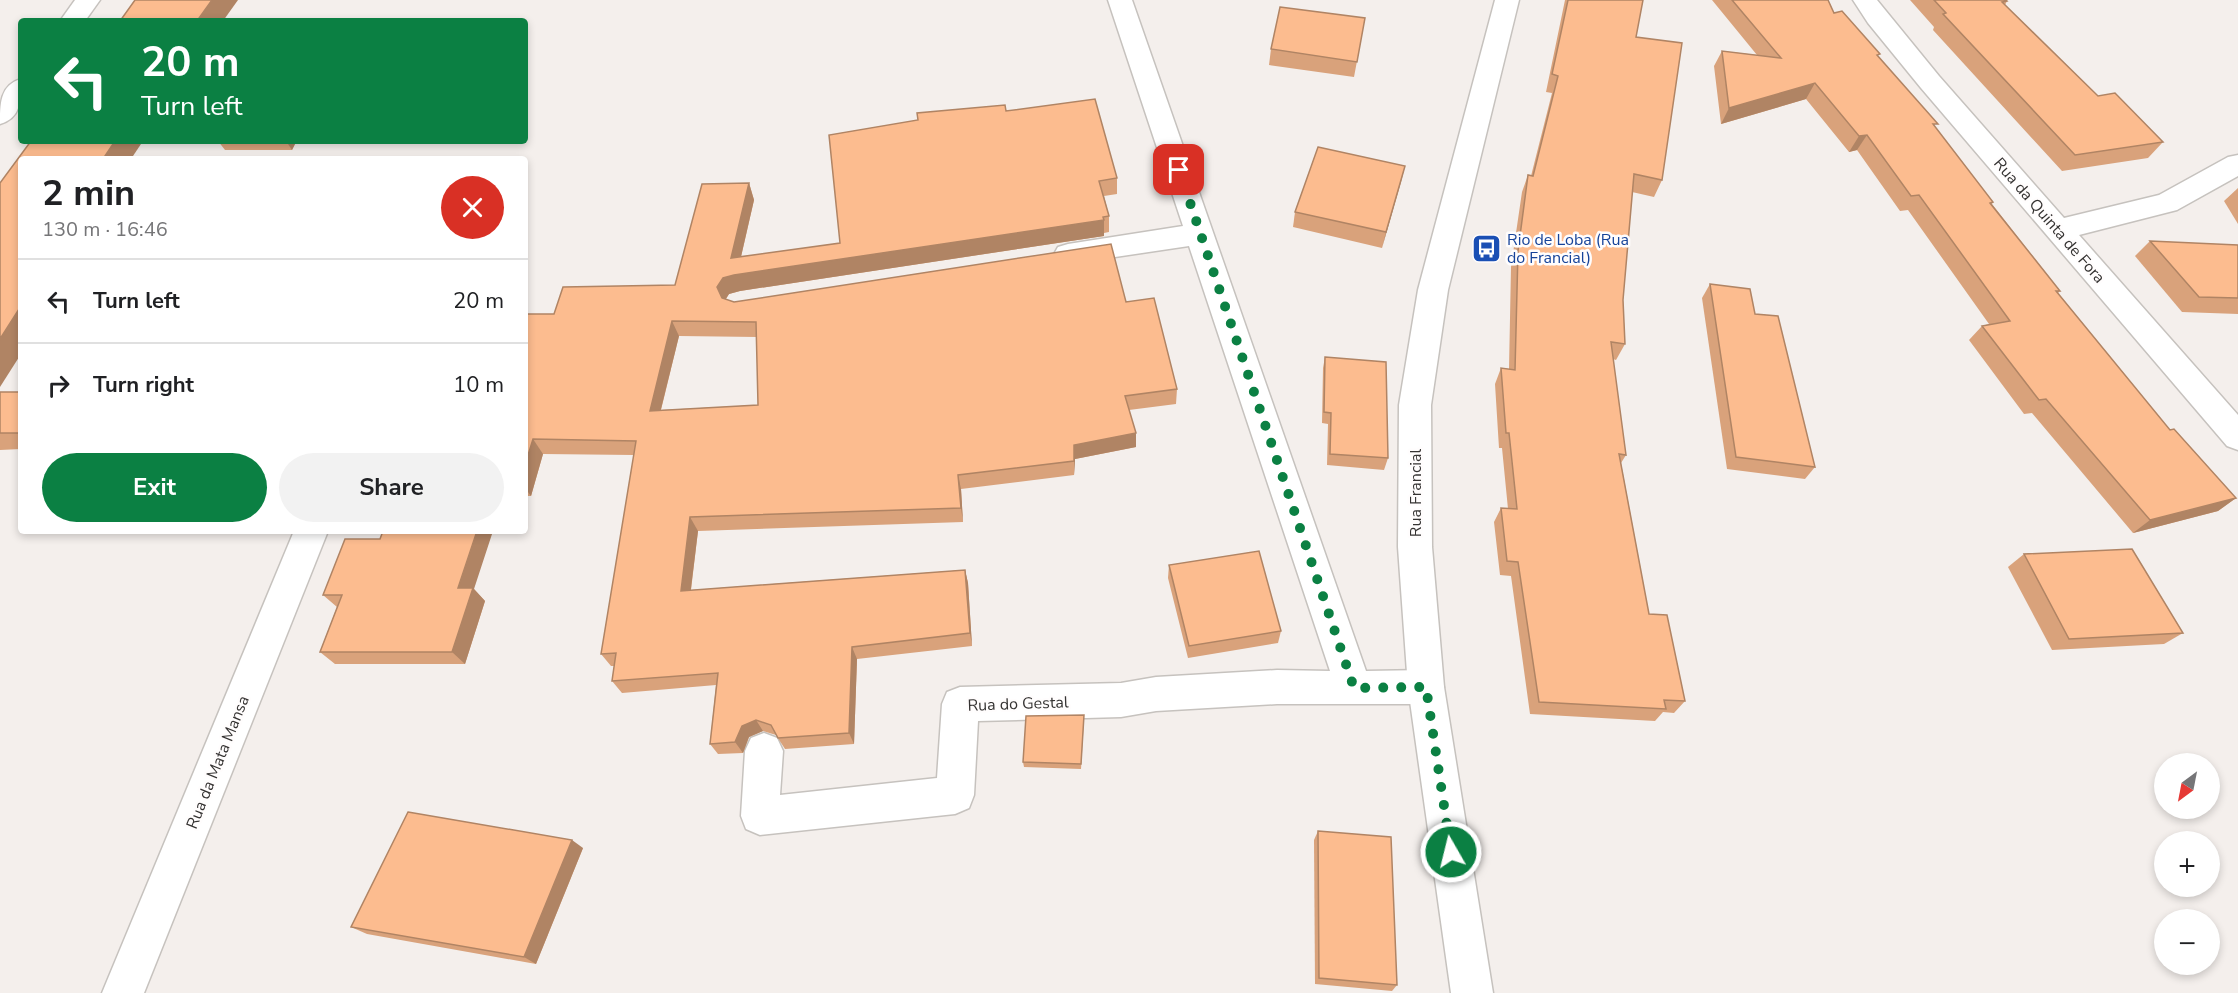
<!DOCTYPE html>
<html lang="en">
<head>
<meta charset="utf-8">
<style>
	:root { --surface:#fff; --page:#f2f2f2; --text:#202124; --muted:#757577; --line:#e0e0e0; --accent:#0b8043 }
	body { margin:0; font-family:"Nunito Sans",sans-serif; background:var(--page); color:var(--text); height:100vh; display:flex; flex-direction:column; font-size:22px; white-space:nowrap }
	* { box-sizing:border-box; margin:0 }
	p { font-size:20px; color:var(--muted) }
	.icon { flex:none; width:33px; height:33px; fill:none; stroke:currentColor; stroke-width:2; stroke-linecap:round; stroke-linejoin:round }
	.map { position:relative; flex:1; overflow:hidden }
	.drawer { position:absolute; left:18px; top:156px; width:510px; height:378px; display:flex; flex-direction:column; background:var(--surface); border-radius:6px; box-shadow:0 3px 9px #0003 }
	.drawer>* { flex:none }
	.top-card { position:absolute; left:18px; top:18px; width:510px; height:126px; border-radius:6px; box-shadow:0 3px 9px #0003; background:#0b8043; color:#fff; overflow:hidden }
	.needle { width:39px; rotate:212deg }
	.controls { position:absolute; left:2154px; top:753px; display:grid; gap:12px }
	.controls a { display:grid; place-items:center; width:66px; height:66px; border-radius:50%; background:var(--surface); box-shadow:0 3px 9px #0003; font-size:30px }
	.pin { position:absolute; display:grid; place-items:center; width:51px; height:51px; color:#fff; margin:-26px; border-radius:12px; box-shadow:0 3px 9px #0006 }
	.me { position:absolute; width:66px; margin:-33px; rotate:352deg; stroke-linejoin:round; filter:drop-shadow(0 0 4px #0008) }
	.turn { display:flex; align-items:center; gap:21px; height:126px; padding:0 24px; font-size:27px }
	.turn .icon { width:78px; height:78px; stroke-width:2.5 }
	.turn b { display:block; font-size:42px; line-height:51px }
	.round { display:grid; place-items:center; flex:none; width:63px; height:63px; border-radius:32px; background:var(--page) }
	.head { display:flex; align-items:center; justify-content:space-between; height:102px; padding:0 24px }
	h1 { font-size:36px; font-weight:700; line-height:45px }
	.button { display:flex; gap:12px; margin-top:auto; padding:12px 24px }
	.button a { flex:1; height:69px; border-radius:36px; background:var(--accent); color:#fff; font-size:24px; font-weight:700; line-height:69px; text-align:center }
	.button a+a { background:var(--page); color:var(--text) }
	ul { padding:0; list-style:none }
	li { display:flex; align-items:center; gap:18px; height:84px; padding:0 24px; border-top:2px solid var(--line) }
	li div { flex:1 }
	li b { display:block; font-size:22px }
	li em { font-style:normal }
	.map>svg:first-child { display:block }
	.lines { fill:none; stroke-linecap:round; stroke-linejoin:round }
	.street-casing { stroke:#c6c2be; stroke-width:3 }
	.secondary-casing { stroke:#c6c2be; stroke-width:3 }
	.street { fill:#fff; fill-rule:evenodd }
	.secondary { fill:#fff; fill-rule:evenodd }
	.wall { fill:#d9a27b; fill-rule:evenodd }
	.shaded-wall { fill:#b08464 }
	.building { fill:#fcbc8f; stroke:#b08464; stroke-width:1.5; fill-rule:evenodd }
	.route { stroke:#0b8043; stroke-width:10; stroke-dasharray:0 18 }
	.labels { text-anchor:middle; stroke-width:5; stroke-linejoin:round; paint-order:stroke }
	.street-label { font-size:16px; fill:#353332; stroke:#fffdfd }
	.transit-label { font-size:16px; fill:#164399; stroke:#fffdfd; text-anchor:start }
</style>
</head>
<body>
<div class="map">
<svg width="2238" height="993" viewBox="0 0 2238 993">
	<rect width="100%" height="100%" fill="#f4efec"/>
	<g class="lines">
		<defs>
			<g id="street">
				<path d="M 75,0 L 100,0 L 85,21 L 60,21 Z"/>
				<path d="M 1108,0 L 1132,0 L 1366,671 L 1426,670 L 1439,675 L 1444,687 L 1439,699 L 1426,704 L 1277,704 L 1156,711 L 1121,717 L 978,721 L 974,795 L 969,808 L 955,814 L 760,835 L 746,829 L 741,816 L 745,751 L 751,738 L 764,733 L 777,738 L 783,751 L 780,795 L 937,778 L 942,704 L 947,692 L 960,687 L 1121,683 L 1156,677 L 1277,670 L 1330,671 L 1189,246 L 1068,264 L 1058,261 L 1054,254 L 1058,247 L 1068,244 L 1183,226 Z"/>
				<path d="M 1853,0 L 1877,0 L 1939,76 L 2064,218 L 2159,195 L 2228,157 L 2238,155 L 2238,176 L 2177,210 L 2079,235 L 2238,415 L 2238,450 L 2227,446 L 1921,88 L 1868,23 Z"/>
				<path d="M 21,79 C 21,98 22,118 0,124 C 0,104 0,85 21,79 Z"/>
				<path d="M 294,531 L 328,531 L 144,993 L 102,993 Z"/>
			</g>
			<path id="secondary" d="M 1495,0 L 1519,0 L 1448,290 L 1431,405 L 1432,547 L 1444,687 L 1493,993 L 1451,993 L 1408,687 L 1398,547 L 1399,405 L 1418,290 Z"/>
		</defs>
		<use href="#street" class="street-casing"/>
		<use href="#secondary" class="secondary-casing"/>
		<use href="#street" class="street"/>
		<use href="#secondary" class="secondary"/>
	</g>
	<g class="wall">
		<path d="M 1565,0 L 1643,0 L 1636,37 L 1662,180 L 1654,197 L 1632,192 L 1623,300 L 1625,344 L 1616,360 L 1613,359 L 1626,455 L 1621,463 L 1649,614 L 1685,701 L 1674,713 L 1663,712 L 1655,721 L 1530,714 L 1511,576 L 1500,575 L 1494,522 L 1501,508 L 1508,509 L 1502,448 L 1499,448 L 1495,384 L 1501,368 L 1509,369 L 1511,267 L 1522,192 L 1528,175 L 1531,176 L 1552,93 L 1546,92 Z"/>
		<path d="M 1712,0 L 1828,0 L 1834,13 L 1879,57 L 1935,127 L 1993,202 L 1992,204 L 2060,291 L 2058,293 L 2170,430 L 2236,498 L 2218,511 L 2133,533 L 2032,413 L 2024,414 L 1969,340 L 1982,326 L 1989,324 L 1908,210 L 1900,211 L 1857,150 L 1849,152 L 1806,99 L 1721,124 L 1714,66 L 1722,51 L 1757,55 Z"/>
		<path d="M 1910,0 L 2006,0 L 2007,1 L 2005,5 L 2098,96 L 2163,142 L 2148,158 L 2062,171 L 1933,30 L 1934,27 Z"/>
		<path d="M 1365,18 L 1354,77 L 1269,65 L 1271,49 Z"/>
		<path d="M 1006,111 L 1117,178 L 1117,194 L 1104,196 L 1109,216 L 1109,232 L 1104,233 L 1104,236 L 740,291 L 729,294 L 726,299 L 734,302 L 1126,302 L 1177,389 L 1176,404 L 1129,410 L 1136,447 L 1075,459 L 1074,475 L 961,489 L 963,522 L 698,531 L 691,590 L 965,570 L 968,583 L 972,646 L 857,659 L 854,744 L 785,749 L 776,735 L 763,731 L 749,737 L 743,753 L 718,754 L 710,744 L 716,685 L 622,693 L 612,681 L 614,666 L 611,666 L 601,654 L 634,455 L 543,454 L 531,496 L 525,496 L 525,314 L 554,314 L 675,285 L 749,183 L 754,200 L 741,257 L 840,243 ZM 679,336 L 757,337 L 758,405 L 661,410 Z"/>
		<path d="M 218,141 L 351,141 L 350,144 L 295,144 L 292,150 L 225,150 Z"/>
		<path d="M 1405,166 L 1382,248 L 1293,227 L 1295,212 Z"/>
		<path d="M 2238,188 L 2238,224 L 2224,201 Z"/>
		<path d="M 2150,241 L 2238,245 L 2238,314 L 2182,312 L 2135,256 Z"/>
		<path d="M 1710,284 L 1755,314 L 1815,467 L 1805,479 L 1727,469 L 1702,298 Z"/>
		<path d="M 1325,357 L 1388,458 L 1384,470 L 1327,465 L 1328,424 L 1322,423 L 1323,368 Z"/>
		<path d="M 0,392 L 21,392 L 21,449 L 0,450 Z"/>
		<path d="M 2024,554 L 2183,633 L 2164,644 L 2052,650 L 2008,567 Z"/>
		<path d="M 1169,565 L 1281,631 L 1278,643 L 1188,658 L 1168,578 Z"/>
		<path d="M 474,589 L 485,601 L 465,664 L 335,664 L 320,652 L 337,607 L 323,595 Z"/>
		<path d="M 1084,720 L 1081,769 L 1024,767 L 1023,762 Z"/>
		<path d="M 1318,831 L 1397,985 L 1392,991 L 1315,984 L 1314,840 Z"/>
		<path d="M 583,848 L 536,964 L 367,934 L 351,927 Z"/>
	</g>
	<g class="shaded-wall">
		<path d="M 212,0 L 238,0 L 223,21 L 197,21 Z"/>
		<path d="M 1815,83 L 1806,99 L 1721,124 L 1729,108 Z"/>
		<path d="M 1867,135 L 1857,150 L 1849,152 L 1859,136 Z"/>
		<path d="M 115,141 L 143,141 L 131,159 L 103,159 Z"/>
		<path d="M 286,141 L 293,141 L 295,144 L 292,150 Z"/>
		<path d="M 1405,166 L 1401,182 L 1382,248 L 1386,232 Z"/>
		<path d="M 749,183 L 754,200 L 737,274 L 731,258 Z"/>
		<path d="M 1104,220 L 1104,236 L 740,291 L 729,294 L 723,303 L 717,287 L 723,278 L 734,275 Z"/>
		<path d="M 21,306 L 21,354 L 0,387 L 0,339 Z"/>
		<path d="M 672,321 L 679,336 L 657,425 L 650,411 Z"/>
		<path d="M 1136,433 L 1136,447 L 1075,459 L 1074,475 L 1074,445 Z"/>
		<path d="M 533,439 L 543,454 L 531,496 L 525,488 L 525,465 Z"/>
		<path d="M 958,475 L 961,489 L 963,522 L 961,508 Z"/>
		<path d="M 2236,498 L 2218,511 L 2133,533 L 2150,520 Z"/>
		<path d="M 690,517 L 698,531 L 689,604 L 681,591 Z"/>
		<path d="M 477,531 L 493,531 L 474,589 L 485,601 L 465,664 L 452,652 L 458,588 Z"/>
		<path d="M 965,570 L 968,583 L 972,646 L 970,633 Z"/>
		<path d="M 852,647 L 857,659 L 854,744 L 849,733 Z"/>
		<path d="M 756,720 L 763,731 L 749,737 L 743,753 L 735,742 L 742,726 Z"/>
		<path d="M 572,840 L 583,848 L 536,964 L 524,957 Z"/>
	</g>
	<g class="building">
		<path d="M 135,0 L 212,0 L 197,21 L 120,21 Z"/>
		<path d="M 1568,0 L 1643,0 L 1636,37 L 1682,43 L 1662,180 L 1634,174 L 1623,300 L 1625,344 L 1611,342 L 1626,455 L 1619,454 L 1649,614 L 1667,615 L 1685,701 L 1664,700 L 1666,709 L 1539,702 L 1518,562 L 1507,561 L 1501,508 L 1517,509 L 1509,433 L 1506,433 L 1501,368 L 1515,370 L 1518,251 L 1528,175 L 1533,176 L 1558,76 L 1552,74 Z"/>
		<path d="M 1732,0 L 1828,0 L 1834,13 L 1842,11 L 1880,54 L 1877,55 L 1938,124 L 1933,124 L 1993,202 L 1990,203 L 2060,291 L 2056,291 L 2170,430 L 2174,429 L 2236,498 L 2150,520 L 2046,399 L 2039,400 L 1982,326 L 2010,321 L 1919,195 L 1911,196 L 1867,135 L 1859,136 L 1815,83 L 1729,108 L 1722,51 L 1781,58 Z"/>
		<path d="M 1934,0 L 2006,0 L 2007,1 L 2002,2 L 2098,96 L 2115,93 L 2163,142 L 2075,155 L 1943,14 L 1946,13 Z"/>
		<path d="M 1280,7 L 1365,18 L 1357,62 L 1271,49 Z"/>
		<path d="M 1095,99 L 1117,178 L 1099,181 L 1109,216 L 1103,217 L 1104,220 L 734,275 L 723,278 L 717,287 L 722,298 L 734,302 L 1111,244 L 1126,302 L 1154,298 L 1177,389 L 1125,396 L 1136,433 L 1074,445 L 1074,461 L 958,475 L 961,508 L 690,517 L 681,591 L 965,570 L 970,633 L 852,647 L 849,733 L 778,738 L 771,725 L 756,720 L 742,726 L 735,742 L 710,744 L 718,673 L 612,681 L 616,653 L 601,654 L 636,441 L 533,439 L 525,465 L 525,314 L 554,314 L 563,287 L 675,285 L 702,184 L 749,183 L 731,258 L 840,243 L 829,135 L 918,120 L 917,113 L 1005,105 L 1006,111 ZM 672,321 L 756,322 L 758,405 L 650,411 Z"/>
		<path d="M 31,141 L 115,141 L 103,159 L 21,159 L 21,306 L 0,339 L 0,183 Z"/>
		<path d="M 1318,147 L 1405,166 L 1386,232 L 1295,212 Z"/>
		<path d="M 2150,241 L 2238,245 L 2238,298 L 2199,297 Z"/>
		<path d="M 1710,284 L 1750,289 L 1755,314 L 1778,316 L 1815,467 L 1736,457 Z"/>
		<path d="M 1325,357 L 1386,362 L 1388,458 L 1330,454 L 1331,413 L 1324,412 Z"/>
		<rect x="0" y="392" width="21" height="41"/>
		<path d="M 383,531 L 477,531 L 458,588 L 473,588 L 452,652 L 320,652 L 342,595 L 323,595 L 345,539 L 380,539 Z"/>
		<path d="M 2132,549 L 2183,633 L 2069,639 L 2024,554 Z"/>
		<path d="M 1259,551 L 1281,631 L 1189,646 L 1169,565 Z"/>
		<path d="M 1084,715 L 1081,764 L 1023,762 L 1026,716 Z"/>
		<path d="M 408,812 L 572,840 L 524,957 L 351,927 Z"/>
		<path d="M 1318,831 L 1391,837 L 1397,985 L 1319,978 Z"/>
	</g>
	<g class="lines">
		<path class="route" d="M 1179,170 L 1354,688 L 1426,687 L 1451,852"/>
	</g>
	<defs>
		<symbol id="bus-square" viewBox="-11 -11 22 22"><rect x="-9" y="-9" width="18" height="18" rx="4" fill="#1a4fb4" stroke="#fffdfd"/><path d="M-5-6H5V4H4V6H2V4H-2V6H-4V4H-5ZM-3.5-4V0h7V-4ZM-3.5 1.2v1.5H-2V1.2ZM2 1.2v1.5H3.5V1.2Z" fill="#fff"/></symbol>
	</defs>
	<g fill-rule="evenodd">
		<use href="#bus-square" x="1470" y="232" width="33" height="33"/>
	</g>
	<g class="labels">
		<g class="street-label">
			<text transform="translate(2050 220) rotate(49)" y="6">Rua da Quinta de Fora</text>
			<text transform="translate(1415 493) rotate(-90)" y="6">Rua Francial</text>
			<text transform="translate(1018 703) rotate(-2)" y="6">Rua do Gestal</text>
			<text transform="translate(217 762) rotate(-68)" y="6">Rua da Mata Mansa</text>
		</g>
		<g class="transit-label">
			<text x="1507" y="245">Rio de Loba (Rua<tspan x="1507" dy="18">do Francial)</tspan></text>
		</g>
	</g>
</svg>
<div class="controls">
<a><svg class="needle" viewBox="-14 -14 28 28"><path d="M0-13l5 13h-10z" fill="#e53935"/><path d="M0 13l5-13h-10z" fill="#757577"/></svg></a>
<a>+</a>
<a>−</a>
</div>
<div class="pin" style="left:1179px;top:170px;background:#d93025"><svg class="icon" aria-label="arrive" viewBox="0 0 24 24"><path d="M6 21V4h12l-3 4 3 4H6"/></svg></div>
<svg class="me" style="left:1451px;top:852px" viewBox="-20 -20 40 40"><circle r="17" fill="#0b8043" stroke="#fff" stroke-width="3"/><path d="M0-11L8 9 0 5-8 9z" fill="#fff"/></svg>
<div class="top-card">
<div class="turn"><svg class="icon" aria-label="left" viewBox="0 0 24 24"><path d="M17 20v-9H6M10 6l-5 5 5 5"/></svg><div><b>20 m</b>Turn left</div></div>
</div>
<section class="drawer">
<div class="head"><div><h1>2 min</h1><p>130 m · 16:46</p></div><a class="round" style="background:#d93025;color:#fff"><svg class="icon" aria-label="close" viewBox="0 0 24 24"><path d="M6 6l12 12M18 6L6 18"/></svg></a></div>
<ul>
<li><svg class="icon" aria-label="left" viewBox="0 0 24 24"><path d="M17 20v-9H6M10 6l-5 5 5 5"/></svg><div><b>Turn left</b></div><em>20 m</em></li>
<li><svg class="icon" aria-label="right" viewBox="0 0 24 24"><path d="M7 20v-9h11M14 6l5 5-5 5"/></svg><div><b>Turn right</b></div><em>10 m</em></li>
</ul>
<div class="button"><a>Exit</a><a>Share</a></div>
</section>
</div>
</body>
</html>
